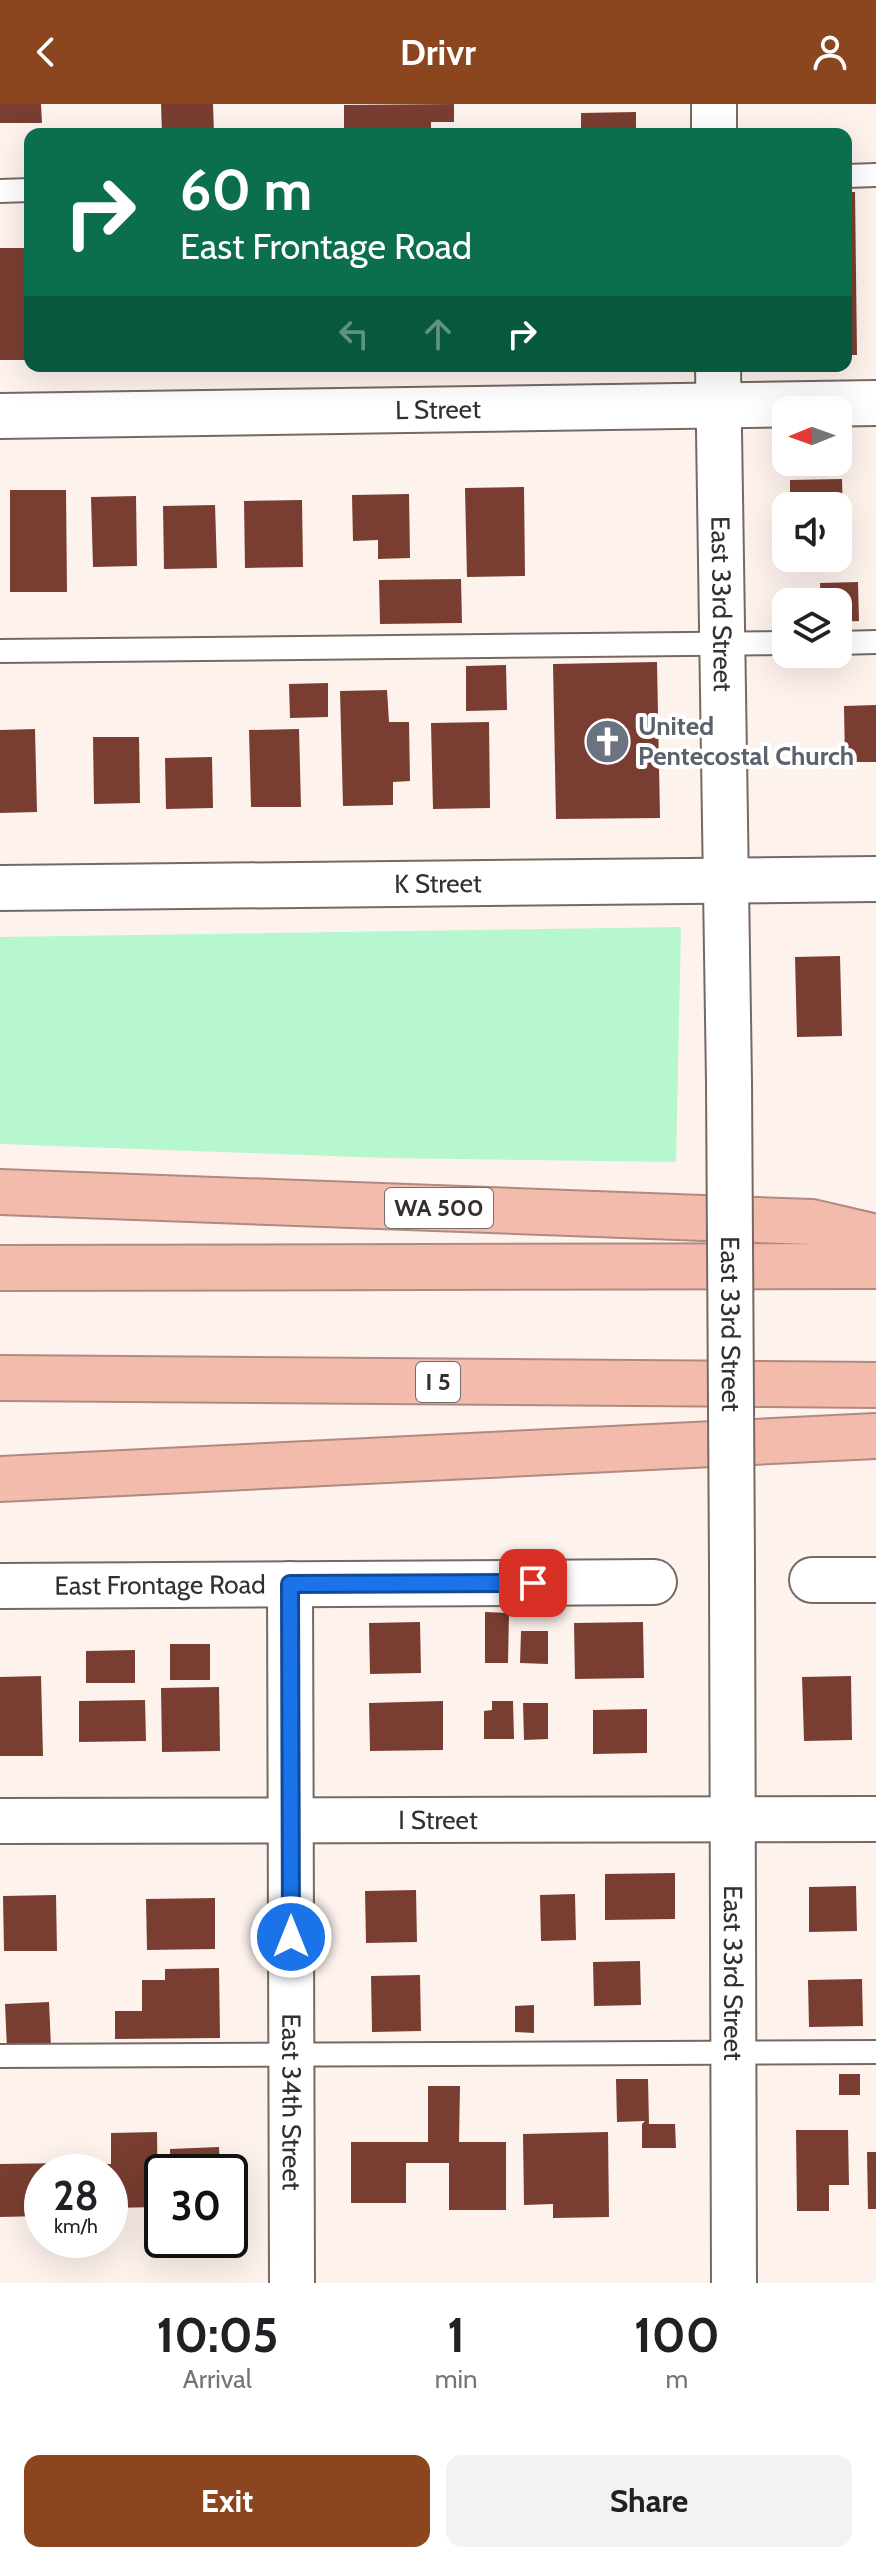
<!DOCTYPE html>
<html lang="en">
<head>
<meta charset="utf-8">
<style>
	:root { --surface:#fff; --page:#f2f2f2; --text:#202124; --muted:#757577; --accent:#8c461f }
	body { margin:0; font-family:Cabin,sans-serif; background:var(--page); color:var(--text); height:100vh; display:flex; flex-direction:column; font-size:30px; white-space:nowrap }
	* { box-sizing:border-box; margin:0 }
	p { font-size:26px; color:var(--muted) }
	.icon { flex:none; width:44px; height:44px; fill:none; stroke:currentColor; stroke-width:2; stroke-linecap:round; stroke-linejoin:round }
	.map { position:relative; height:2179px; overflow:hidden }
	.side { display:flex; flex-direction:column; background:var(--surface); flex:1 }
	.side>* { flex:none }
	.banner { position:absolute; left:24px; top:24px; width:828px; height:244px; border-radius:16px; box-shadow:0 8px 32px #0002; background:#0b6e4f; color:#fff; overflow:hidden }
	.needle { width:52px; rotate:269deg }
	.controls { position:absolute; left:772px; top:292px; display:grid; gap:16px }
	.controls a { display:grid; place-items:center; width:80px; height:80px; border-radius:16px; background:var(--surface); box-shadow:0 8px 32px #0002; font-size:40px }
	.speed { position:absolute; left:24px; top:2050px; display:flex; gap:16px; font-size:40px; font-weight:700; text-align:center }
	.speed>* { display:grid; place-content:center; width:104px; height:104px; border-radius:50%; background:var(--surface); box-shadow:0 8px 32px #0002; line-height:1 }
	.speed small { font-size:20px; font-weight:400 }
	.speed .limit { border:4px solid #111; border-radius:12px; background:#fff; color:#111 }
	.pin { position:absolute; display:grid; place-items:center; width:68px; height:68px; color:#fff; margin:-34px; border-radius:16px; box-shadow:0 4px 12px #0006 }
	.me { position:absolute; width:88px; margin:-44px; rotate:0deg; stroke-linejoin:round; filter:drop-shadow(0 0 6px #0008) }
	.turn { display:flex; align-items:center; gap:28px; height:168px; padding:0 24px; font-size:36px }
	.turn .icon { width:104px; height:104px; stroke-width:2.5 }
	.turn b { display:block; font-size:56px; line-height:68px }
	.lanes { display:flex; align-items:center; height:76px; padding:0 24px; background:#0003; justify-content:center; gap:40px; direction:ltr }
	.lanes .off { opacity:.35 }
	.eta { display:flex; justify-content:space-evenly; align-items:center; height:136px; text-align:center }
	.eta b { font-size:48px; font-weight:700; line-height:56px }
	.cta { display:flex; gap:16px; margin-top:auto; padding:16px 24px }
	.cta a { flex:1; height:92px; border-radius:16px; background:var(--accent); color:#fff; font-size:32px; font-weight:700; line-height:92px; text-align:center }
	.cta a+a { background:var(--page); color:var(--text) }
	header { display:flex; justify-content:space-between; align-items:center; height:104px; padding:0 24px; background:var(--accent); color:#fff; font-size:36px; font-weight:700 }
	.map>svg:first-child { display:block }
	.green { fill:#b7f7cf }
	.building { fill:#793e31 }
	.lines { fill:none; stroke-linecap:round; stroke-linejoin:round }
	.lane-casing { stroke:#766964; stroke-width:26 }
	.street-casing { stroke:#766964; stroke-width:48 }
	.secondary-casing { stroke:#766964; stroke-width:48 }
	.highway-casing { stroke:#b08a80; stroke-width:48 }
	.lane { stroke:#fff; stroke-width:22 }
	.street { stroke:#fff; stroke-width:44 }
	.secondary { stroke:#fff; stroke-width:44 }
	.highway { stroke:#f3bbac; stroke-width:44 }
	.secondary-bridge-casing { stroke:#766964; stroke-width:48; stroke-linecap:butt }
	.secondary-bridge { stroke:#fff; stroke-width:44 }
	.route-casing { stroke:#114b97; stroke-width:20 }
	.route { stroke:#1a73e8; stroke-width:14 }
	.labels { text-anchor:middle; stroke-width:8; stroke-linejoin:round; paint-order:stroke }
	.shield { fill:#fff; stroke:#726e6c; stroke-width:2 }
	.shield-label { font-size:24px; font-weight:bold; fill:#35302d }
	.street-label { font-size:26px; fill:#35302d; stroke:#fff }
	.worship-label { font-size:26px; font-weight:bold; fill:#5b616d; stroke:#fff; text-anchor:start }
</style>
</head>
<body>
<header><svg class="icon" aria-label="back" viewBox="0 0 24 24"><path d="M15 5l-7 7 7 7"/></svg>Drivr<svg class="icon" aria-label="person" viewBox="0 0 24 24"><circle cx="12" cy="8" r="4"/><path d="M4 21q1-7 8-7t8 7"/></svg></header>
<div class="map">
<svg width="876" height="2179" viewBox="0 0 876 2179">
	<rect width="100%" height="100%" fill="#fef2ed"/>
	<path class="green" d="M 681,823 L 676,1058 L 388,1054 L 0,1040 L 0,833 Z"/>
	<g class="building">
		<path d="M 0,0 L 41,0 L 42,19 L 0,19 Z"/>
		<path d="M 161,0 L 213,0 L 214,30 L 162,30 Z"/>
		<path d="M 454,0 L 454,18 L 431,18 L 431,30 L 344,30 L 344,1 Z"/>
		<path d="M 636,8 L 636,30 L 581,30 L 581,9 Z"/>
		<path d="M 846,88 L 855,88 L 857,251 L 846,251 Z"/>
		<rect x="0" y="144" width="30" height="112"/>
		<path d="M 842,375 L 844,457 L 791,458 L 791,454 L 838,454 L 838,402 L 790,402 L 790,376 Z"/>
		<path d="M 524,383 L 525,472 L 467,473 L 465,384 Z"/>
		<path d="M 10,386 L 66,386 L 67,488 L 10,488 Z"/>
		<path d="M 409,390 L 410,454 L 378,455 L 378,436 L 353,437 L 352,391 Z"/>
		<path d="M 136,392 L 137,462 L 93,463 L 91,393 Z"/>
		<path d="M 302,396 L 303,463 L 245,464 L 244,397 Z"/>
		<path d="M 215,401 L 217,464 L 164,465 L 163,402 Z"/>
		<path d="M 461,475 L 462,519 L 380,520 L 379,476 Z"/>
		<path d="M 858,478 L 859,517 L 838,518 L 838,498 L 821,498 L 820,479 Z"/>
		<path d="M 657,558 L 660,714 L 556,715 L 553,560 Z"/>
		<path d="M 506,561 L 507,606 L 466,607 L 466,562 Z"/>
		<path d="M 328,579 L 328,613 L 290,614 L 289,580 Z"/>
		<path d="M 387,586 L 389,618 L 409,618 L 410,677 L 393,678 L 393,701 L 343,702 L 340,587 Z"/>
		<path d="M 876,601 L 876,658 L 845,658 L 844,602 Z"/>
		<path d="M 489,618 L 490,704 L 433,705 L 431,619 Z"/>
		<path d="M 35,625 L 37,708 L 0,709 L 0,626 Z"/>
		<path d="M 299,625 L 301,703 L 251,703 L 249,626 Z"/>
		<path d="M 93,633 L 139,633 L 140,699 L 94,700 Z"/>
		<path d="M 212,653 L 213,704 L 166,705 L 165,654 Z"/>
		<path d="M 840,852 L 842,932 L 797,933 L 795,853 Z"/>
		<path d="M 485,1508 L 509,1509 L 508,1559 L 485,1559 Z"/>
		<path d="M 420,1518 L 421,1569 L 370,1570 L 369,1519 Z"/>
		<path d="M 643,1518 L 644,1574 L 575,1575 L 574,1519 Z"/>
		<path d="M 521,1527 L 548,1527 L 548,1560 L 520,1559 Z"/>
		<rect x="170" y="1540" width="40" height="36"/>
		<path d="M 135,1546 L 135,1579 L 86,1579 L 86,1547 Z"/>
		<path d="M 41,1572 L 43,1652 L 0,1652 L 0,1573 Z"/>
		<path d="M 851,1572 L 852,1636 L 804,1637 L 802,1573 Z"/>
		<path d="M 219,1583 L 220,1647 L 162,1648 L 161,1584 Z"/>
		<path d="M 145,1596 L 146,1637 L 79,1638 L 79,1597 Z"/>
		<path d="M 443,1597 L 443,1646 L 370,1647 L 369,1599 Z"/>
		<path d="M 492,1597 L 513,1597 L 514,1635 L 484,1635 L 484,1607 L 492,1606 Z"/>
		<path d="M 523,1599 L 548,1599 L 548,1635 L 524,1636 Z"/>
		<path d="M 647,1605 L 647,1649 L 593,1650 L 593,1606 Z"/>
		<path d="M 675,1769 L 675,1815 L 605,1816 L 605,1770 Z"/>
		<path d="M 856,1782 L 857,1827 L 809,1828 L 809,1783 Z"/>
		<path d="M 416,1786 L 417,1838 L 366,1839 L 365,1787 Z"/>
		<path d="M 575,1790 L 576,1836 L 541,1837 L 540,1791 Z"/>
		<path d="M 56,1791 L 57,1847 L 4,1847 L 3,1792 Z"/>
		<path d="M 215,1794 L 215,1845 L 147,1846 L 146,1795 Z"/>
		<path d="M 640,1857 L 641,1901 L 594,1902 L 593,1858 Z"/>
		<path d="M 219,1864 L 220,1934 L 115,1935 L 115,1907 L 142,1907 L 142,1876 L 165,1876 L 165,1865 Z"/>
		<path d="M 420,1871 L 421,1927 L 372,1928 L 371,1872 Z"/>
		<path d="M 862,1875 L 863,1922 L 809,1923 L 808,1876 Z"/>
		<path d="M 49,1898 L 51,1943 L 7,1945 L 5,1900 Z"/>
		<path d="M 534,1901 L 534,1929 L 515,1928 L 515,1902 Z"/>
		<rect x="839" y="1970" width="21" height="21"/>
		<path d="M 616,1975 L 648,1975 L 649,2020 L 675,2020 L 676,2044 L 642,2044 L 642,2020 L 645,2017 L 617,2018 Z"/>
		<path d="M 428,1982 L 460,1982 L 459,2038 L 506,2038 L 506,2106 L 449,2106 L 449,2059 L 406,2059 L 406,2099 L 351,2099 L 351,2038 L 428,2038 Z"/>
		<path d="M 796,2026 L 848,2026 L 849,2081 L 829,2081 L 829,2107 L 797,2107 Z"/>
		<path d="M 157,2028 L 158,2103 L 110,2104 L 110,2068 L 79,2068 L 79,2061 L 111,2060 L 111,2029 Z"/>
		<path d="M 608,2028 L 609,2113 L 553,2114 L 553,2100 L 524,2101 L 523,2030 Z"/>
		<path d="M 219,2043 L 220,2068 L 171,2068 L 170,2045 Z"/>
		<path d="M 867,2048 L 876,2048 L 876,2105 L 868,2105 Z"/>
		<path d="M 68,2059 L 68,2068 L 42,2068 L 42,2112 L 0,2113 L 0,2060 Z"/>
	</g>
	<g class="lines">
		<defs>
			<g id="lane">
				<path d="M 846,72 L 876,71"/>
				<path d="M 0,87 L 30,86"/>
				<path d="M 838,539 L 876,538"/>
				<path d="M 0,547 L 786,539"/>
				<path d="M 0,1952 L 876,1948"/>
			</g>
			<g id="street">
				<path id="s1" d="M 0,312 L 876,299"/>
				<path id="s2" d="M 0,784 L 876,775"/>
				<path d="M 812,1476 L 876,1476"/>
				<path id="s3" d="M 290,1480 L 292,2179"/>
				<path id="s4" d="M 0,1482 L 654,1478"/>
				<path id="s5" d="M 0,1717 L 876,1715"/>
			</g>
			<g id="secondary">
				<path d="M 714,0 L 714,30"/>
				<path id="s6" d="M 718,262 L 729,978"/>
				<path id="s7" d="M 732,1463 L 734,2179"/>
			</g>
			<g id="highway">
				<path d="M 0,1088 L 812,1118 L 876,1133"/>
				<path d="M 0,1164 L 876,1162"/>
				<path d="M 0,1274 L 876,1281"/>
				<path d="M 0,1375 L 876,1332"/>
			</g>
		</defs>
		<use href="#lane" class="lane-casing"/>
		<use href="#street" class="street-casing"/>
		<use href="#secondary" class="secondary-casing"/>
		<use href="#highway" class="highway-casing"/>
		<use href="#lane" class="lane"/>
		<use href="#street" class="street"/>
		<use href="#secondary" class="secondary"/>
		<use href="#highway" class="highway"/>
		<defs>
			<g id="secondary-bridge">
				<path id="s8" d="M 729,978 L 732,1463"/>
			</g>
		</defs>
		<use href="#secondary-bridge" class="secondary-bridge-casing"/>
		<use href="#secondary-bridge" class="secondary-bridge"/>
	</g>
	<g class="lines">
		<defs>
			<path id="route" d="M 291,1833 L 290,1480 L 533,1479"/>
		</defs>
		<use href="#route" class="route-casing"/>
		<use href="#route" class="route"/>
	</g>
	<defs>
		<symbol id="church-disc" viewBox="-11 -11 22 22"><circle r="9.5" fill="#6b7280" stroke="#fff"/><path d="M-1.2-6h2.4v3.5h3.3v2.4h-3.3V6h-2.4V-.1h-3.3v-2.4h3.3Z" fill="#fff"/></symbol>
	</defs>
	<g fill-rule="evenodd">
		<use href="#church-disc" x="582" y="612" width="51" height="51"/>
	</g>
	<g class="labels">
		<g class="shield">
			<rect x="385" y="1084" width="108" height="40" rx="6"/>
			<rect x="416" y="1258" width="44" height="40" rx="6"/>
		</g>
		<g class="shield-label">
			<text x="439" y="1112">WA 500</text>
			<text x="438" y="1286">I 5</text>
		</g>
		<g class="street-label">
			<text dy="9" stroke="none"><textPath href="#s1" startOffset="438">L Street</textPath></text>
			<text dy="9" stroke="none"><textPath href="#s6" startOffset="238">East 33rd Street</textPath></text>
			<text dy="9" stroke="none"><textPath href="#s2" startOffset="438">K Street</textPath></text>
			<text dy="9" stroke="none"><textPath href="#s8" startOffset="242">East 33rd Street</textPath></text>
			<text dy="9" stroke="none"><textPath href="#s4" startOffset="160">East Frontage Road</textPath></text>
			<text dy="9" stroke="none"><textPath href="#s5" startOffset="438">I Street</textPath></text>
			<text dy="9" stroke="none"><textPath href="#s7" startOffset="406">East 33rd Street</textPath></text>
			<text dy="9" stroke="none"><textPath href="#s3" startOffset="518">East 34th Street</textPath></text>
		</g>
		<g class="worship-label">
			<text x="638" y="631">United<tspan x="638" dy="30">Pentecostal Church</tspan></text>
		</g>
	</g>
</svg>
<div class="controls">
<a><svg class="needle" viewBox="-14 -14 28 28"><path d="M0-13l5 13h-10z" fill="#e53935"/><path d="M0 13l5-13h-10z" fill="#757577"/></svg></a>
<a><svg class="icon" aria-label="sound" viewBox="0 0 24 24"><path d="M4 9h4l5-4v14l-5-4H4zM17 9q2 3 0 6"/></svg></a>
<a><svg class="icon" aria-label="layers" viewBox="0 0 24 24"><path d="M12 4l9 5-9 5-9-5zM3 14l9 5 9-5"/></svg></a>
</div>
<div class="speed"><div>28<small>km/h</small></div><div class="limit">30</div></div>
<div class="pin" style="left:533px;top:1479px;background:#d93025"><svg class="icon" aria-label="arrive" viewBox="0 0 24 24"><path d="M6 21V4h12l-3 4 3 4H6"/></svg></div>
<svg class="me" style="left:291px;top:1833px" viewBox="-20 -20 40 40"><circle r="17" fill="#1a73e8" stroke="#fff" stroke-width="3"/><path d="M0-11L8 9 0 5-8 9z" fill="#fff"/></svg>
<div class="banner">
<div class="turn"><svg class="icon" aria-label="right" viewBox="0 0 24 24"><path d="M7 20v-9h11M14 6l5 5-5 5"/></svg><div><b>60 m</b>East Frontage Road</div></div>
<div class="lanes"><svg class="icon off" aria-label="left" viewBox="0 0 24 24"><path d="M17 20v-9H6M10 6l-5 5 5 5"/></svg><svg class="icon off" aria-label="ahead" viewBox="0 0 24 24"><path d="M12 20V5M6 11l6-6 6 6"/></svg><svg class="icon" aria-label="right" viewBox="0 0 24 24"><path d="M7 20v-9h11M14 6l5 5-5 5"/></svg></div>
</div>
</div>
<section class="side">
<div class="eta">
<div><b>10:05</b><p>Arrival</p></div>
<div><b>1</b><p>min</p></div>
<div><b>100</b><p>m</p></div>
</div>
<div class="cta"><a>Exit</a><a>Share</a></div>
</section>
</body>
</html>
